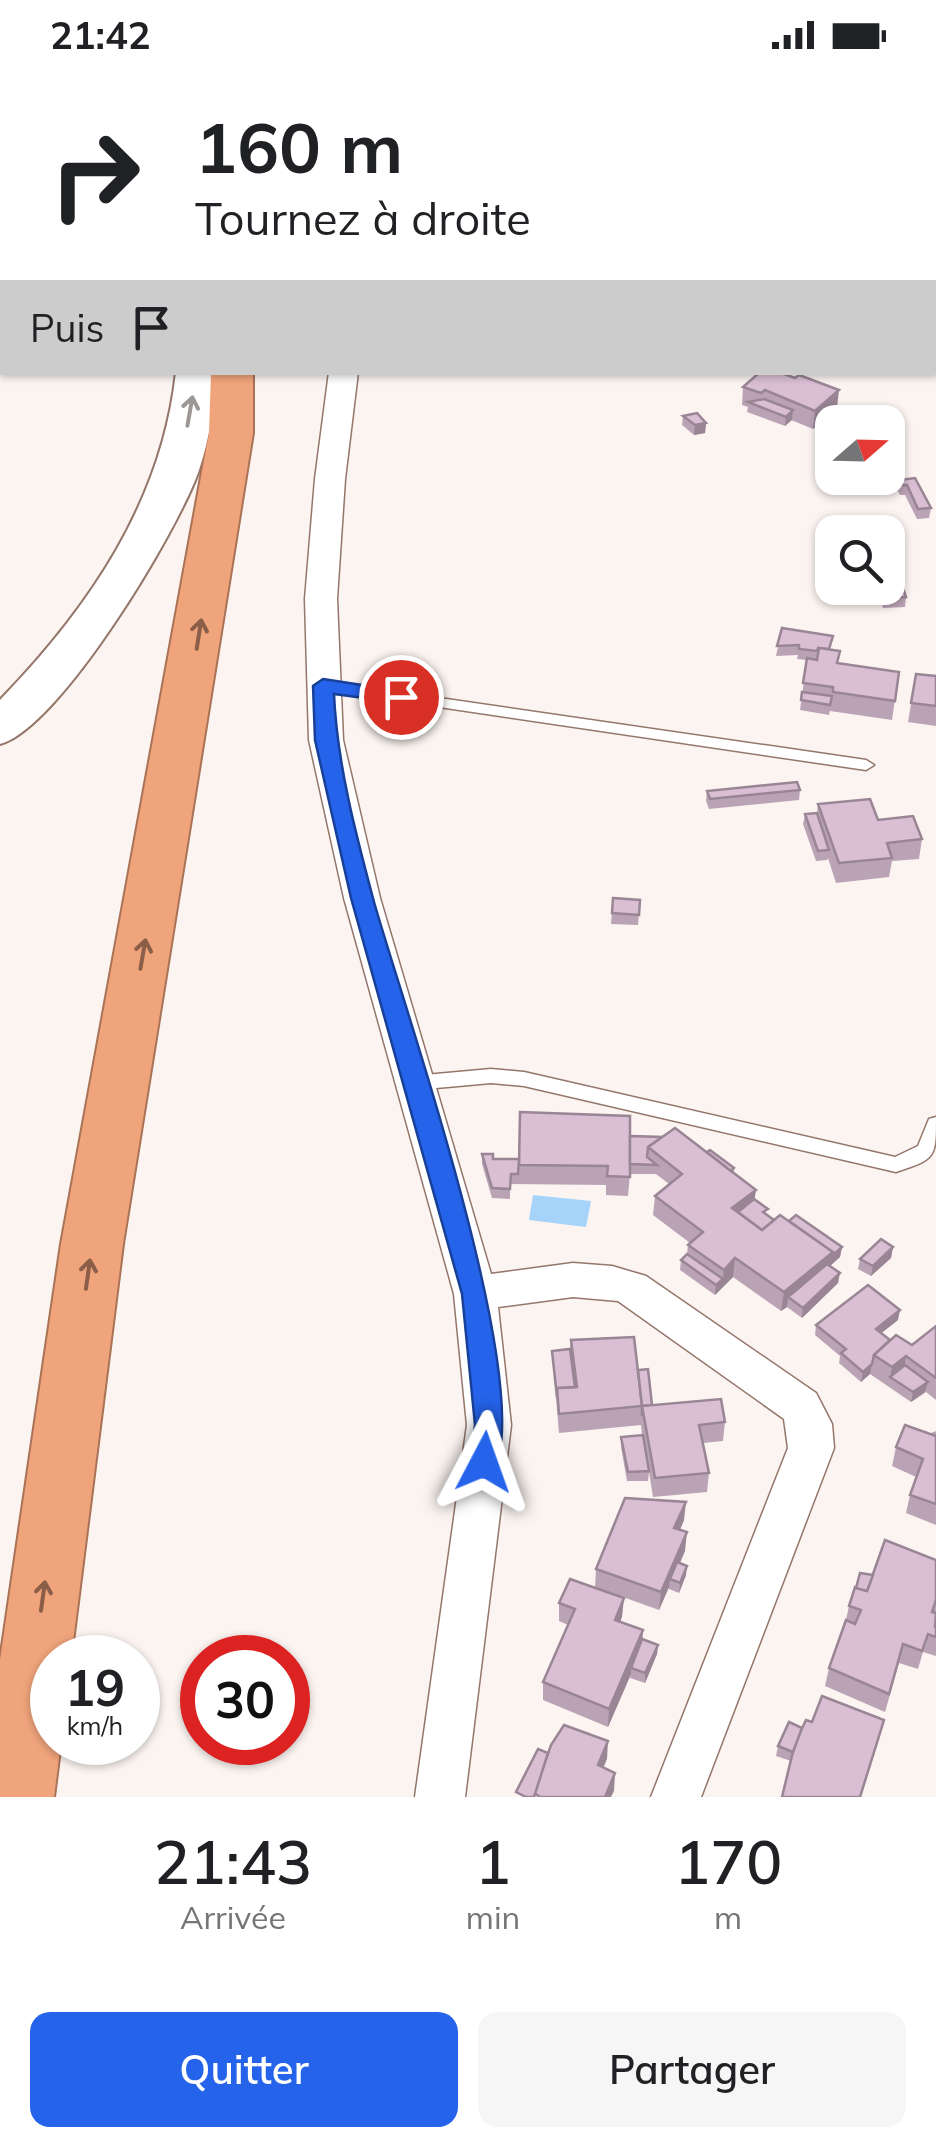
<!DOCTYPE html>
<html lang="fr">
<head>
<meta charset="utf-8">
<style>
	:root { --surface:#fff; --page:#f6f6f6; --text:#202124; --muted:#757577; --accent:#2563eb }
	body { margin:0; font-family:Mulish,sans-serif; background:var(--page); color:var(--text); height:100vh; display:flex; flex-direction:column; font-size:38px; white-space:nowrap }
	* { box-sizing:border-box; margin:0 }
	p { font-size:32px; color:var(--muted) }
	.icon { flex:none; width:55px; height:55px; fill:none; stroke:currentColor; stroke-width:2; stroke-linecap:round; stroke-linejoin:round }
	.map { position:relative; height:1727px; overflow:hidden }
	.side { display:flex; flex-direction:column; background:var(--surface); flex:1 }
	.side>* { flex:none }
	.banner { position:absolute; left:0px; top:0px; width:938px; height:305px; box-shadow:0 2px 8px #0004; background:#fff; color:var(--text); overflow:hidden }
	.needle { width:65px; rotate:70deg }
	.tools { position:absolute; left:815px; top:335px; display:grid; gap:20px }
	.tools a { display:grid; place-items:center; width:90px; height:90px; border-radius:20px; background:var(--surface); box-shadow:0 2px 8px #0004; font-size:50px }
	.speed { position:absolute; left:30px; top:1565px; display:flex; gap:20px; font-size:50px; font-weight:700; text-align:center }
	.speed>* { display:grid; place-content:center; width:130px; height:130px; border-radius:50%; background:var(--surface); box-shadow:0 2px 8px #0004; line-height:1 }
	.speed small { font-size:25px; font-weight:400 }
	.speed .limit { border:15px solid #d22; background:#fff; color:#111 }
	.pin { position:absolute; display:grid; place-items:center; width:85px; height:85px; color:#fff; margin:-42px; border:5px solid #fff; border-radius:50%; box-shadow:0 2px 10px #0007 }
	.me { position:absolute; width:110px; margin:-55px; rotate:4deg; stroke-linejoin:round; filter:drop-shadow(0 0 8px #0008) }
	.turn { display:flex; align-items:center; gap:35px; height:210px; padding:0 30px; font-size:45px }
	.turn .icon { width:130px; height:130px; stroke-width:2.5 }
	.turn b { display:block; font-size:70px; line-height:85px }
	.then { display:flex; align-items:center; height:95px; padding:0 30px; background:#0003; gap:20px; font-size:38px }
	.eta { display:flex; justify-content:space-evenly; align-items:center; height:170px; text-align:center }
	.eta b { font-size:60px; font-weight:600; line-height:70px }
	.primary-button { display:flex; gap:20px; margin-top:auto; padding:20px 30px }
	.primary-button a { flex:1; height:115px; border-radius:20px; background:var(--accent); color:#fff; font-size:40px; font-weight:600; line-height:115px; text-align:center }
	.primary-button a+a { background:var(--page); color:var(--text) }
	.status { display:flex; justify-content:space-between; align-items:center; height:70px; padding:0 50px; background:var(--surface); direction:ltr }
	.status svg { height:28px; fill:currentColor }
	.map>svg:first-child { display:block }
	.water { fill:#a5d3f9 }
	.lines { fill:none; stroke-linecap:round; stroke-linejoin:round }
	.stream { fill:#a5d3f9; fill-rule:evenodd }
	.lane-casing { stroke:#95766a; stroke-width:3 }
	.street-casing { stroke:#95766a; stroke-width:3 }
	.secondary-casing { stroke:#95766a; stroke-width:4 }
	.highway-casing { stroke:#a97357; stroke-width:4 }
	.lane { fill:#fff; fill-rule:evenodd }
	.street { fill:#fff; fill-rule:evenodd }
	.secondary { fill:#fff; fill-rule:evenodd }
	.highway { fill:#f0a47b; fill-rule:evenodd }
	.wall { fill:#bba3b6 }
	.shaded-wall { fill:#998594 }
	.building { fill:#dabed4; stroke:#998594; stroke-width:2.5 }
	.oneway { stroke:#9d9896 }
	.oneway2 { stroke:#8a5e48 }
	.route { fill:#2563eb; stroke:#184099; stroke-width:2.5 }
</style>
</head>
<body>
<div class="status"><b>21:42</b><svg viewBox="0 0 49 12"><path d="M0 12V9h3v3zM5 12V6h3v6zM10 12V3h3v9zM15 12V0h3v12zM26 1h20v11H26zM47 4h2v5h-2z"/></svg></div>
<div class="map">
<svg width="936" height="1727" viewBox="0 0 936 1727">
	<rect width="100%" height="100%" fill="#fbf4f1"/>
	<path class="water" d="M 533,1125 L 591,1131 L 586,1157 L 529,1150 Z"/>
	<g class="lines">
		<g class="stream">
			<rect x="664" y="0" width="8" height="2"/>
			<rect x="935" y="59" width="1" height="6"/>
		</g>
		<defs>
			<g id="lane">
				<path d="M 323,611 L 866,690 L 874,695 L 866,700 L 317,619 L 315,616 L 317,613 Z"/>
				<path d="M 491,999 L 524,1002 L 895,1087 L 918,1076 L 929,1049 L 936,1047 C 936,1088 936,1089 896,1102 L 524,1016 L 491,1013 L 414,1020 L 407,1018 L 405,1013 L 407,1008 L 414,1006 Z"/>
			</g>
			<g id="street">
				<rect x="935" y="221" width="1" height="16"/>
				<path d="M 329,302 L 358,302 L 345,409 L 337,529 L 343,670 L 380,828 L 491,1204 L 573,1193 L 612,1196 L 646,1206 L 816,1323 L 832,1354 L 834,1378 L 701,1727 L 651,1727 L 788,1378 L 784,1349 L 618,1231 L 573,1227 L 498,1237 L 511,1355 L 465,1727 L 415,1727 L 467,1355 L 454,1224 L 344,828 L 309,670 L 305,529 L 315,409 Z"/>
			</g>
			<g id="secondary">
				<rect x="74" y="0" width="34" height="2"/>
				<path d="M 176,302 L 216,302 C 214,336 210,368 199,400 C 178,461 59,659 0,674 L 0,630 C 89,538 162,432 176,302 Z"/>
			</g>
			<g id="highway">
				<path d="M 2,15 L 2,38 L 0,39 L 0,16 Z"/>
				<path d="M 211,302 L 253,302 L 253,363 L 123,1174 L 71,1588 L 52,1588 L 52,1672 L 61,1672 L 54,1727 L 0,1727 L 0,1590 L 61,1174 L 209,363 Z"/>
			</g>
		</defs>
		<use href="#lane" class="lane-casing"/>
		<use href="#street" class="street-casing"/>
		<use href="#secondary" class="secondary-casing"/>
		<use href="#highway" class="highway-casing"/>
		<use href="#lane" class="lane"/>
		<use href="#street" class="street"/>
		<use href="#secondary" class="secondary"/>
		<use href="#highway" class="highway"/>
	</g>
	<g class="wall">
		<path d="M 789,302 L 789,306 L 837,338 L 813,359 L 791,350 L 785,356 L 747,342 L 748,337 L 742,335 L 743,317 Z"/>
		<path d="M 683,346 L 706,353 L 705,363 L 694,365 L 682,355 Z"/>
		<path d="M 915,408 L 931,438 L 929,448 L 917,449 L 905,425 L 900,425 L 897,419 L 899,410 Z"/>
		<path d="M 880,518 L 906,527 L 905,537 L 883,538 L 879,526 Z"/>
		<path d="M 782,558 L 831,580 L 838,593 L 899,602 L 892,650 L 830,641 L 831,636 L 829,645 L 800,640 L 807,590 L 797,589 L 798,585 L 776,586 Z"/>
		<path d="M 916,604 L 936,606 L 936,656 L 908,652 Z"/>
		<path d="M 800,720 L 799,730 L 709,739 L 706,731 L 707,721 Z"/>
		<path d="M 818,734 L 878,750 L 922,769 L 919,789 L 892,791 L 889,807 L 836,813 L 828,788 L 827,790 L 816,791 L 803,754 L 805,744 L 817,743 Z"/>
		<path d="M 613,828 L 640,830 L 638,855 L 611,854 Z"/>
		<path d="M 630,1066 L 707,1082 L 734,1098 L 734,1103 L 756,1120 L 754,1129 L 767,1145 L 774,1150 L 789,1151 L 842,1177 L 840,1187 L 830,1196 L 838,1213 L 802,1248 L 787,1237 L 781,1241 L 733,1207 L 715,1225 L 680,1200 L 681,1190 L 687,1184 L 688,1175 L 690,1173 L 653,1145 L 655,1126 L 669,1114 L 656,1104 L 630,1104 L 628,1126 L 606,1125 L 606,1115 L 510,1114 L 510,1129 L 492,1128 L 482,1094 L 482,1084 L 493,1089 L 519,1089 Z"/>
		<path d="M 893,1177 L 891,1188 L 871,1206 L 858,1199 L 860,1189 Z"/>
		<path d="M 898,1250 L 881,1263 L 890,1270 L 912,1275 L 936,1256 L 936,1330 L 926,1322 L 911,1332 L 870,1304 L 861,1312 L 839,1293 L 840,1286 L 815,1265 L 816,1255 Z"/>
		<path d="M 571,1270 L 638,1300 L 652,1336 L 725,1352 L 723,1371 L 703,1373 L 709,1403 L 707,1422 L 653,1427 L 649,1402 L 648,1411 L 627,1411 L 621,1377 L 621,1367 L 642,1365 L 641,1355 L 559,1363 L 552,1281 L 570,1279 Z"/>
		<path d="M 936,1361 L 936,1455 L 906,1443 L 910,1425 L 916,1407 L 892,1396 L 896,1377 Z"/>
		<path d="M 684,1450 L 680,1460 L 685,1481 L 680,1493 L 686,1505 L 679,1523 L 669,1519 L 669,1517 L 659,1540 L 595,1517 L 596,1499 Z"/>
		<path d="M 936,1490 L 936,1586 L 923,1582 L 918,1599 L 899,1593 L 885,1642 L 825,1616 L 829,1598 L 846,1550 L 849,1536 L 873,1505 Z"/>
		<path d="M 624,1528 L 620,1552 L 642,1569 L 658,1575 L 657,1584 L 645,1613 L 630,1608 L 631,1604 L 608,1657 L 543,1630 L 543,1612 L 568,1555 L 559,1551 L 559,1533 Z"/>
		<path d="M 884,1650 L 861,1727 L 782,1727 L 791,1691 L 776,1686 L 778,1676 L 812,1652 Z"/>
	</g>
	<g class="shaded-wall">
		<path d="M 839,320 L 837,338 L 813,359 L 815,341 Z"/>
		<path d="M 793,340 L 792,350 L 785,356 L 786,347 Z"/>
		<path d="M 706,353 L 705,363 L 694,365 L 695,355 Z"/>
		<path d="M 756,1120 L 753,1139 L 737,1152 L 732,1138 Z"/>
		<path d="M 842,1177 L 840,1187 L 830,1196 L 830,1202 L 788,1227 L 787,1237 L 781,1241 L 784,1222 L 833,1182 Z"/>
		<path d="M 893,1177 L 891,1188 L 871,1206 L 873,1196 Z"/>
		<path d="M 735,1188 L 733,1207 L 715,1225 L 716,1215 L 723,1209 L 724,1200 Z"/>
		<path d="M 840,1203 L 838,1213 L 802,1248 L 803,1238 Z"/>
		<path d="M 900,1240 L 898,1250 L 874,1269 L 876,1259 Z"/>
		<path d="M 906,1286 L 903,1305 L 890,1307 L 892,1297 Z"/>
		<path d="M 872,1294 L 870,1304 L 861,1312 L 863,1302 Z"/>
		<path d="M 928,1312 L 925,1322 L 911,1332 L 913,1322 Z"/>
		<path d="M 686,1432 L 684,1450 L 673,1476 L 674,1458 Z"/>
		<path d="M 687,1462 L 685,1481 L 672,1510 L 670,1509 L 669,1517 L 659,1540 L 661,1522 Z"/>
		<path d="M 687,1496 L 686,1505 L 679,1523 L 680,1513 Z"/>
		<path d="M 624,1528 L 622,1547 L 614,1569 L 615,1550 Z"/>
		<path d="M 643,1560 L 642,1579 L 631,1598 L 631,1604 L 608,1657 L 609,1639 Z"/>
		<path d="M 658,1575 L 657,1584 L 645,1613 L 645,1603 Z"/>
		<path d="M 608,1671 L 607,1689 L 597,1713 L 598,1695 Z"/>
		<path d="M 615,1703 L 614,1721 L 611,1727 L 605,1727 Z"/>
	</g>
	<g class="building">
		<path d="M 760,302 L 785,302 L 784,304 L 795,308 L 799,305 L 839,320 L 815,341 L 765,320 L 761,323 L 743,317 Z"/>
		<path d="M 764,329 L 793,340 L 786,347 L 748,332 Z"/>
		<path d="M 697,343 L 706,353 L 695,355 L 683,346 Z"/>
		<path d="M 915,408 L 931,438 L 918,439 L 907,415 L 902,415 L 899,410 Z"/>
		<path d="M 902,515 L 906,527 L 884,528 L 881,518 Z"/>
		<path d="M 782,558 L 833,566 L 829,579 L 818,578 L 817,581 L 799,579 L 799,575 L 777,576 Z"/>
		<path d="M 819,578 L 840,581 L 837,593 L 899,602 L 895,631 L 833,622 L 833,617 L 803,613 L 807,588 L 817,590 Z"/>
		<path d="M 916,604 L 936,606 L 936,636 L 911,633 Z"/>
		<path d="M 802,622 L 832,626 L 830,635 L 801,630 Z"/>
		<path d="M 797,712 L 800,720 L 710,729 L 707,721 Z"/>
		<path d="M 870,729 L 878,750 L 913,746 L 922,769 L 887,773 L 892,788 L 839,793 L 818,734 Z"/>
		<path d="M 817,743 L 829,780 L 818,781 L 805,744 Z"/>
		<path d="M 613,828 L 640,830 L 639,845 L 612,843 Z"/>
		<path d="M 520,1042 L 630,1046 L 630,1107 L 607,1106 L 608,1096 L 519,1095 Z"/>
		<path d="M 675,1058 L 756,1120 L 732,1138 L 762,1160 L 780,1145 L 833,1182 L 784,1222 L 735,1188 L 724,1200 L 688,1175 L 703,1162 L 655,1126 L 682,1104 L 648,1077 Z"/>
		<path d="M 630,1066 L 662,1067 L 648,1077 L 647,1087 L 657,1095 L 630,1094 Z"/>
		<path d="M 710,1080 L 734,1098 L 731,1101 L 707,1082 Z"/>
		<path d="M 482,1084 L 493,1084 L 493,1089 L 519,1089 L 518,1104 L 511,1104 L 510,1119 L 492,1118 Z"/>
		<path d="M 754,1129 L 768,1139 L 763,1142 L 774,1150 L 762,1160 L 738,1142 Z"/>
		<path d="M 796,1145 L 842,1177 L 832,1186 L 833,1182 L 789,1151 Z"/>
		<path d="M 881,1169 L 893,1177 L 873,1196 L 860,1189 Z"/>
		<path d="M 687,1184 L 723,1209 L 716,1215 L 681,1190 Z"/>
		<path d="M 827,1194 L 840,1203 L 803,1238 L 788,1227 Z"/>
		<path d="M 868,1215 L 900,1240 L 876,1259 L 890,1270 L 874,1285 L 872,1294 L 863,1302 L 841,1283 L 846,1279 L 816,1255 Z"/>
		<path d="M 936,1256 L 936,1308 L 906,1286 L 892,1297 L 874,1285 L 896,1265 L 912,1275 Z"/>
		<path d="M 634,1267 L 642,1336 L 559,1344 L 557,1318 L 577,1317 L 571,1270 Z"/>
		<path d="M 570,1279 L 575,1317 L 557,1318 L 557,1327 L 552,1281 Z"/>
		<path d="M 905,1295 L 928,1312 L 913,1322 L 890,1307 Z"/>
		<path d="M 648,1299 L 652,1335 L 642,1336 L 642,1346 L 642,1336 L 638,1300 Z"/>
		<path d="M 721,1329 L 725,1352 L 699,1355 L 709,1403 L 655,1408 L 642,1336 Z"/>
		<path d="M 905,1355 L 936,1366 L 936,1434 L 910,1425 L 923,1389 L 896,1377 Z"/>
		<path d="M 643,1365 L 649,1401 L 628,1402 L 621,1367 Z"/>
		<path d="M 625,1428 L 686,1432 L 674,1458 L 687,1462 L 661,1522 L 596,1499 Z"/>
		<path d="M 885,1470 L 936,1490 L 936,1530 L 932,1542 L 936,1543 L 935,1557 L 936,1557 L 936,1567 L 928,1564 L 922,1581 L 903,1574 L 889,1624 L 829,1598 L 846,1550 L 855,1554 L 861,1540 L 849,1536 L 855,1517 L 867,1521 Z"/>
		<path d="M 677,1492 L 687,1496 L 680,1513 L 670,1509 Z"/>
		<path d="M 860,1503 L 873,1505 L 867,1521 L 856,1518 Z"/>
		<path d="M 570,1509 L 624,1528 L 615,1550 L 643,1560 L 609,1639 L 543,1612 L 575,1539 L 559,1533 Z"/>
		<path d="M 642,1569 L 658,1575 L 645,1603 L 631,1598 Z"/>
		<path d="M 822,1626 L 884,1650 L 860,1727 L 782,1727 L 795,1673 L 806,1650 L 812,1652 Z"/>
		<path d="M 789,1652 L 802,1658 L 793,1682 L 778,1676 Z"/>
		<path d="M 564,1655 L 608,1671 L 598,1695 L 615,1703 L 605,1727 L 540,1727 L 534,1723 L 551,1675 Z"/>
		<path d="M 538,1679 L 548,1683 L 534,1727 L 526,1727 L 516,1722 Z"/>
	</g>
	<defs><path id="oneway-shaft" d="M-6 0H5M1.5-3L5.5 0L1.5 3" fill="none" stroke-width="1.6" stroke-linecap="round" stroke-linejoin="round" transform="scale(2.5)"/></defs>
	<use class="oneway" href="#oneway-shaft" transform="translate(190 341) rotate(-80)"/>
	<g class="oneway2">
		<use href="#oneway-shaft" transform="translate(199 564) rotate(-81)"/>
		<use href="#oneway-shaft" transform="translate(143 884) rotate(-80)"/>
		<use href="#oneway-shaft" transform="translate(88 1204) rotate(-82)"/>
		<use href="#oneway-shaft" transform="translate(43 1526) rotate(-82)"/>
	</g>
	<path class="route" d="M 323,609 L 401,621 L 411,627 L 401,633 L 334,624 C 337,694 356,765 374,832 C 404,938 536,1315 494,1401 L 484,1404 L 474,1401 L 470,1392 L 475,1355 L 462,1224 L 351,828 L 315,670 L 313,616 Z"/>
</svg>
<div class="tools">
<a><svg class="needle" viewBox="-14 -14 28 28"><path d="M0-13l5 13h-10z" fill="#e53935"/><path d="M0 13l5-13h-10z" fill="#757577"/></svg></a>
<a><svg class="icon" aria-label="search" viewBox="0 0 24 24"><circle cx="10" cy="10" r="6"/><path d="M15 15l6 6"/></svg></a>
</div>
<div class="speed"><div>19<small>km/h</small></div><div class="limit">30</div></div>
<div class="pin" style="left:401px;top:627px;background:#d93025"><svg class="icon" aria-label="arrive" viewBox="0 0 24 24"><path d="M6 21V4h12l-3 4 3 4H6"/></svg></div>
<svg class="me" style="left:484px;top:1392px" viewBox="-20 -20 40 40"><path d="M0-17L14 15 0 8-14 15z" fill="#2563eb" stroke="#fff" stroke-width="4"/></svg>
<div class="banner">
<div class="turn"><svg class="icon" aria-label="right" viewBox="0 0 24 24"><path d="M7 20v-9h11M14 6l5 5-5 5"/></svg><div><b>160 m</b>Tournez à droite</div></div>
<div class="then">Puis<svg class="icon" aria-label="arrive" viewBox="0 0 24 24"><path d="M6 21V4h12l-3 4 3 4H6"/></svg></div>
</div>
</div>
<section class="side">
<div class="eta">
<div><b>21:43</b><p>Arrivée</p></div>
<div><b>1</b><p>min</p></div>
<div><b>170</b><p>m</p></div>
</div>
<div class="primary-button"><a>Quitter</a><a>Partager</a></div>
</section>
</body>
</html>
